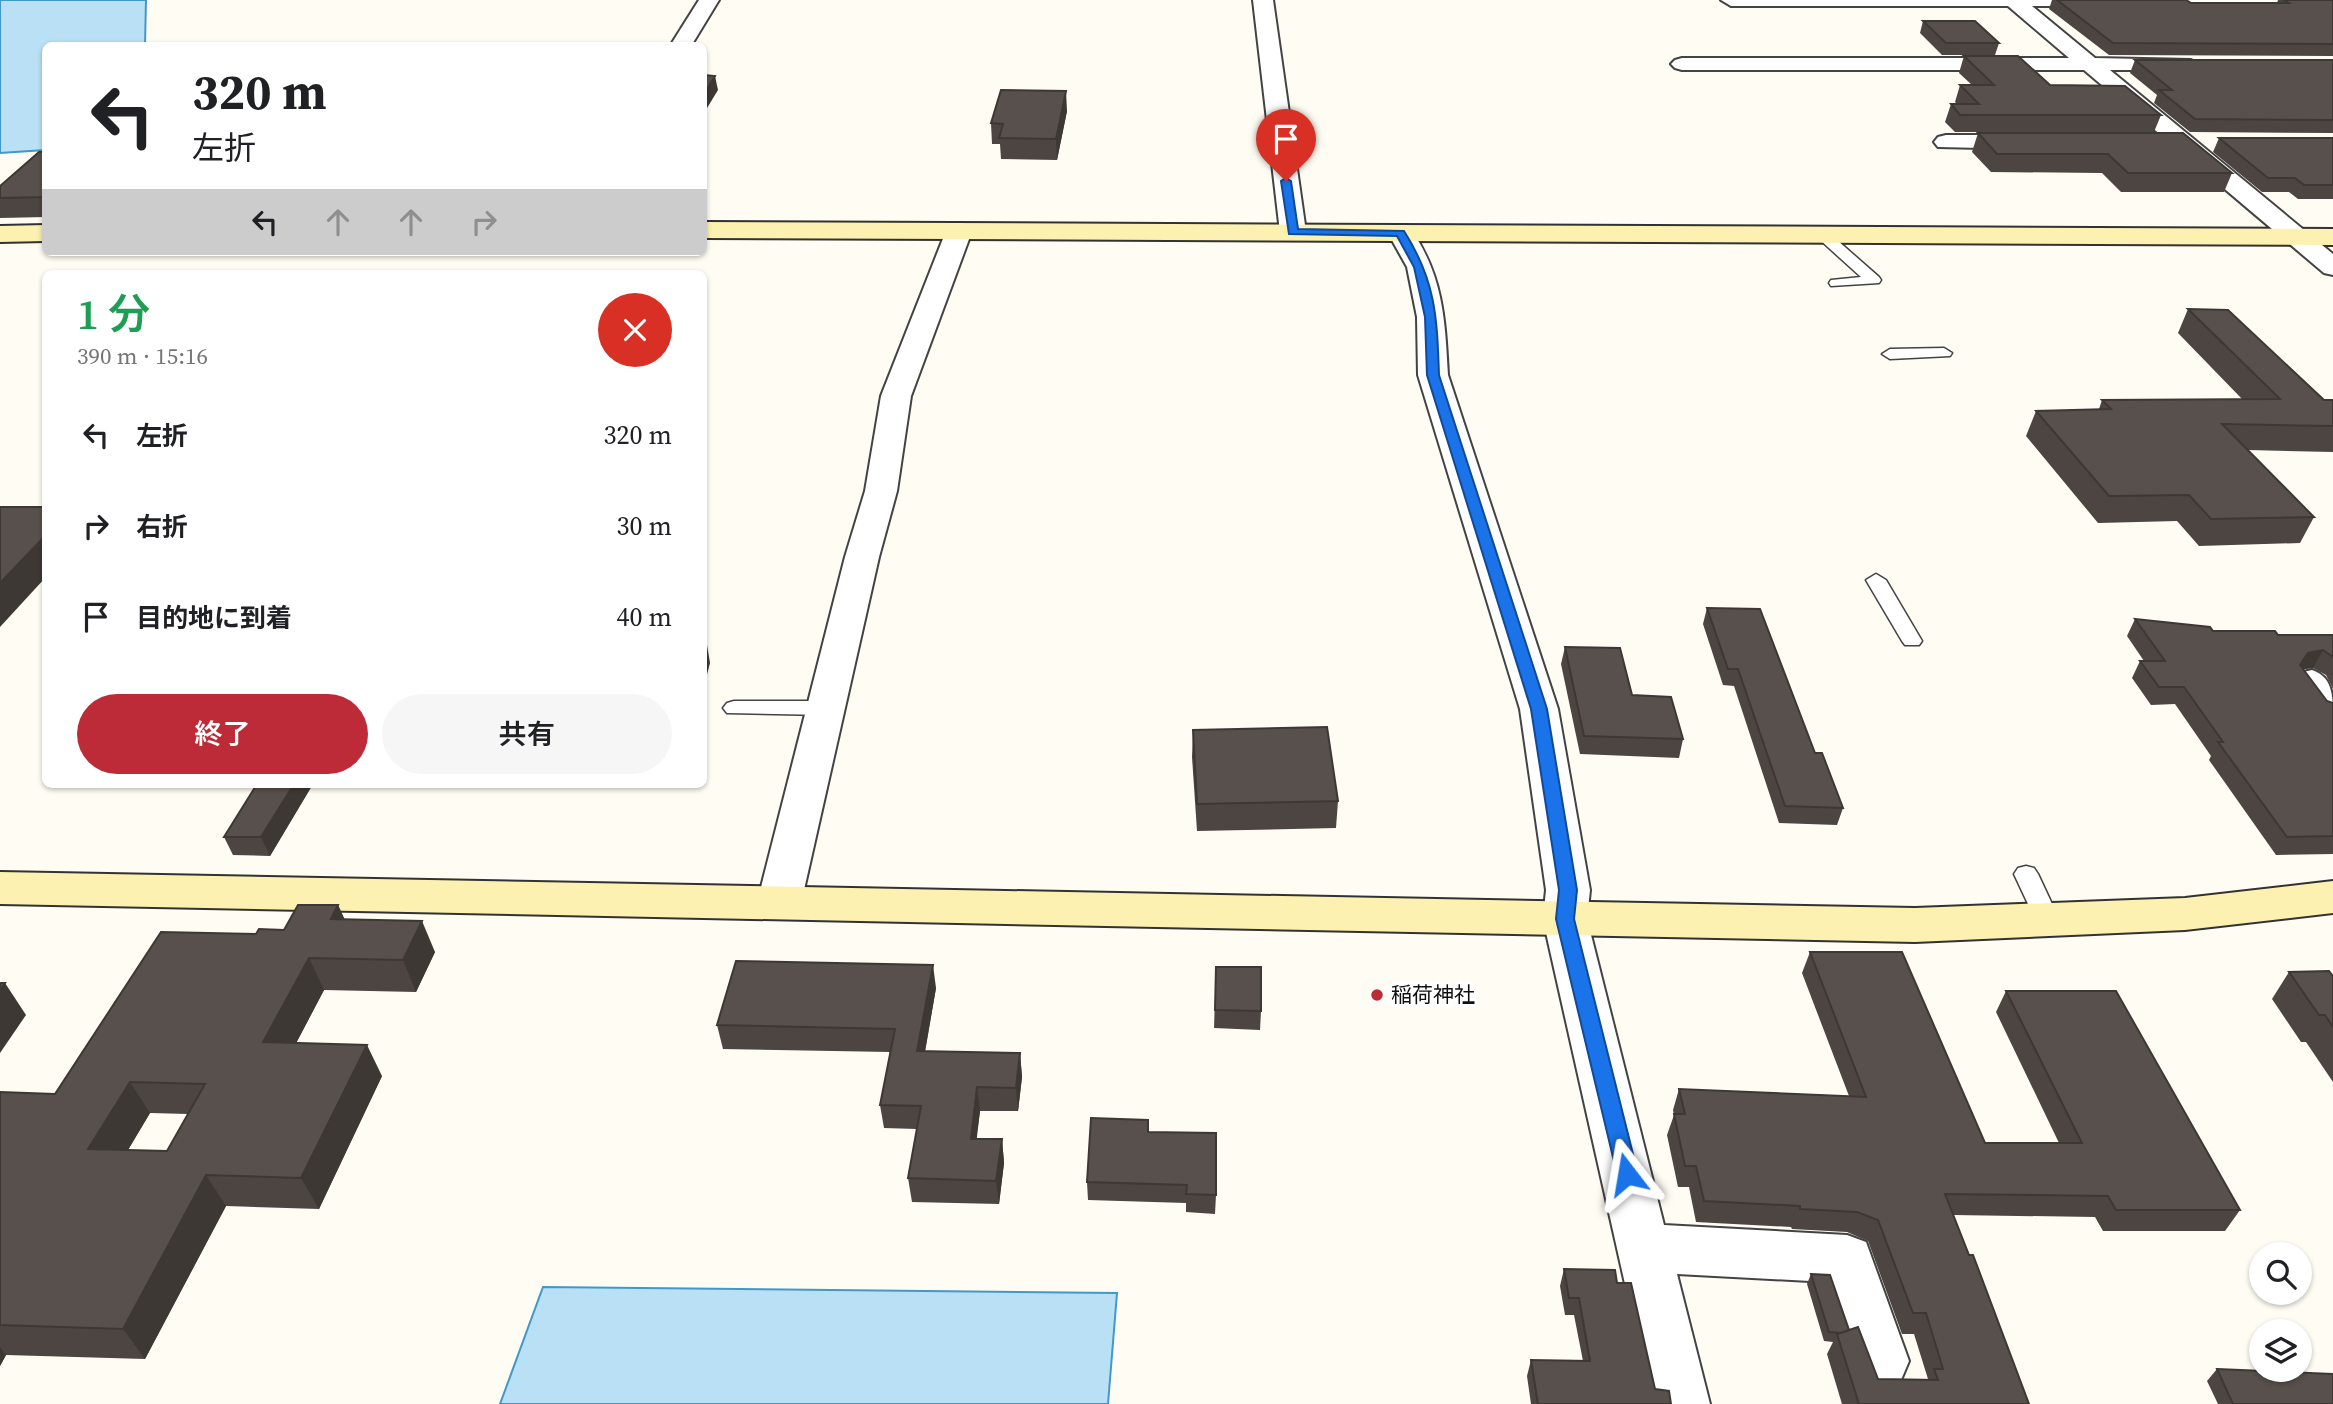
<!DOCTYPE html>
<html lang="ja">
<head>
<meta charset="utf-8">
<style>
	:root { --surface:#fff; --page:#f6f6f6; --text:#202124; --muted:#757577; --accent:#bc2b37 }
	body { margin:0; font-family:"Source Serif 4","Noto Sans JP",serif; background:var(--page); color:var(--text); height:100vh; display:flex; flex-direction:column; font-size:26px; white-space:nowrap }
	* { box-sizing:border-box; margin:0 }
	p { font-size:23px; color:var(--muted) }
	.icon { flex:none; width:38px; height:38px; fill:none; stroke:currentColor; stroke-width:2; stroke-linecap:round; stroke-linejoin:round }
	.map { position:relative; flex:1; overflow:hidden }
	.sheet { position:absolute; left:42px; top:270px; width:665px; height:518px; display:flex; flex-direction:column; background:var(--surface); border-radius:10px; box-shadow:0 2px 5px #0004 }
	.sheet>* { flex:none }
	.top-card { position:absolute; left:42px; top:42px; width:665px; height:214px; border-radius:10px; box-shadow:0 2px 5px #0004; background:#fff; color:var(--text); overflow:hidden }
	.fabs { position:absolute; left:2249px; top:1242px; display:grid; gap:14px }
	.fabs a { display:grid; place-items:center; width:63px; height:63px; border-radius:50%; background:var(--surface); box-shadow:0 2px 5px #0004; font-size:35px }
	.pin { position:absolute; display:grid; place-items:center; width:60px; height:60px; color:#fff; margin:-72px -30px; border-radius:50% 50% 50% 0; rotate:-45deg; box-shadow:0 0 7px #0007 }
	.pin .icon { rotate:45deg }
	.me { position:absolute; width:77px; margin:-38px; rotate:346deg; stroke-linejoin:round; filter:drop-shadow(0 0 5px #0008) }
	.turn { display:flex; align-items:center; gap:24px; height:147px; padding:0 35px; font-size:32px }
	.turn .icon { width:91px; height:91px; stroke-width:2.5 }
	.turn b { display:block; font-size:49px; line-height:60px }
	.lanes { display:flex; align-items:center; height:66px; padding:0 35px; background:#0003; justify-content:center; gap:35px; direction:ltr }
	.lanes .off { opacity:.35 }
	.round { display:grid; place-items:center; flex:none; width:74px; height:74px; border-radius:37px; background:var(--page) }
	.summary { display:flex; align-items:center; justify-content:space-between; height:119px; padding:0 35px }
	h1 { font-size:42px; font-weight:600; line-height:52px; color:#1e9e55 }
	.primary-button { display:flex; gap:14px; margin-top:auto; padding:14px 35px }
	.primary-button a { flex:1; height:80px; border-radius:42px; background:var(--accent); color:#fff; font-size:28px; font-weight:600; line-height:80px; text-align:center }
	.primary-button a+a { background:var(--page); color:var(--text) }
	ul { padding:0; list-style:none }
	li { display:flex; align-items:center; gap:21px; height:91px; padding:0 35px }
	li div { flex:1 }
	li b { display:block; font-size:26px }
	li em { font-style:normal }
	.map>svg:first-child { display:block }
	.water { fill:#b9e0f4; stroke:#4298c9; stroke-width:2 }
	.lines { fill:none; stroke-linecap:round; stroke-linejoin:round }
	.lane-casing { stroke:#434343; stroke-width:3 }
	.street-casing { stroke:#434343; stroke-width:4 }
	.secondary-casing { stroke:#323232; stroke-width:4 }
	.lane { fill:#fff; fill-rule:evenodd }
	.street { fill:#fff; fill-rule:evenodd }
	.secondary { fill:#fcf1b0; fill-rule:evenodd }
	.wall { fill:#4c4541; fill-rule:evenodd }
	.shaded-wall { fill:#3e3835 }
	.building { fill:#58504c; stroke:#3e3835; stroke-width:2; fill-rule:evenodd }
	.route { fill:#1a73e8; stroke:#114b97; stroke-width:2 }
	.poi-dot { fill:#bc2b37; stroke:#fff; stroke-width:2.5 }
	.labels { text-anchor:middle; stroke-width:7; stroke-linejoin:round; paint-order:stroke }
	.near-poi-label { font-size:21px; fill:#101010; stroke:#fff; text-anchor:start }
</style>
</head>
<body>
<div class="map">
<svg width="2333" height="1404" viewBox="0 0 2333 1404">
	<rect width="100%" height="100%" fill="#fffcf3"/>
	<g class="water">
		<path d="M 0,0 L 146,0 L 145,45 L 46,46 L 45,150 L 0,153 Z"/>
		<path d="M 543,1287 L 1117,1293 L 1108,1404 L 500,1404 Z"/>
	</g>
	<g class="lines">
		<defs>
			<g id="lane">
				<path d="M 1824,232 L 1829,233 L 1879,277 L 1881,280 L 1879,283 L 1831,286 L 1829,283 L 1831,280 L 1861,277 L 1819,239 L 1819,233 Z"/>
				<path d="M 1944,348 L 1952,353 L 1950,356 L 1890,359 L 1882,354 L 1890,349 Z"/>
				<path d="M 1876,574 L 1886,580 L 1922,641 L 1919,645 L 1905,645 L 1902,641 L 1866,580 Z"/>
				<path d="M 734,701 L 826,701 L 833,703 L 837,708 L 833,713 L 826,715 L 727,713 L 723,708 L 727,703 Z"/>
				<path d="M 2026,866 L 2034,868 L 2038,874 L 2060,921 L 2057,927 L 2048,930 L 2039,927 L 2036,921 L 2014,874 L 2018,868 Z"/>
			</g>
			<g id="street">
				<path d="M 699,0 L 719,0 L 691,46 L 670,46 Z"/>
				<path d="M 1253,0 L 1273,0 L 1306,232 L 1302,237 L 1293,240 L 1284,237 L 1280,232 Z"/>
				<path d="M 1721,0 L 2333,0 L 2333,6 L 2032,6 L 2095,58 L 2191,60 L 2195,64 L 2191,68 L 2184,70 L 2110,70 L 2333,254 L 2333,275 L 2324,273 L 2084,70 L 1682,70 L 1675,68 L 1671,64 L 1675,60 L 1682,58 L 2069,58 L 2008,6 L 1731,6 Z"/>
				<path d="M 1946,135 L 2026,135 L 2034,137 L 2038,142 L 2034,147 L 2026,149 L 1938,147 L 1934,142 L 1938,137 Z"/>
				<path d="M 959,223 L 968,226 L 972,231 L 911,396 L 897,491 L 879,557 L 801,903 L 795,914 L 779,919 L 763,914 L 757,903 L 845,557 L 865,491 L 881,396 L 946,231 L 950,226 Z"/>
				<path d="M 1401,225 L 1410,228 C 1443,275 1445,319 1448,375 L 1558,709 L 1590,890 L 1587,919 L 1664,1225 L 1847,1235 L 1866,1242 L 1909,1361 L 1901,1380 L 1881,1388 L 1861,1380 L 1828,1282 L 1677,1274 L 1710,1404 L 1652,1404 L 1543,919 L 1546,890 L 1520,709 L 1418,375 L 1417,317 L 1407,267 L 1388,233 L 1392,228 Z"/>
				<path d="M 2312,670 C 2333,677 2333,696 2333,720 L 2319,717 L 2293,682 L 2299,673 Z"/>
			</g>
			<g id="secondary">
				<path d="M 704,222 L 2333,229 L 2333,245 L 704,238 Z"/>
				<path d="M 46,225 L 46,241 L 0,242 L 0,226 Z"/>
				<path d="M 0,872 L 1915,908 L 2185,898 L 2333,881 L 2333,913 L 2185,930 L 1915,942 L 0,904 Z"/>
			</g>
		</defs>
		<use href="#lane" class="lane-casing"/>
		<use href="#street" class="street-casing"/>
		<use href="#secondary" class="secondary-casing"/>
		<use href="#lane" class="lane"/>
		<use href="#street" class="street"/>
		<use href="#secondary" class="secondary"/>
	</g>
	<g class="wall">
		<path d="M 2052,0 L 2186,0 L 2191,3 L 2277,3 L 2278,0 L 2333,0 L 2333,56 L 2109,55 L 2049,9 Z"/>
		<path d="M 1923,21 L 1999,43 L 1995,55 L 1942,55 L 1920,33 Z"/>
		<path d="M 1964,56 L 2050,85 L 2161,115 L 2154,132 L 1955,132 L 1945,122 L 1951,104 L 1957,104 L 1955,102 L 1960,85 L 1972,85 L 1959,73 Z"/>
		<path d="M 2135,60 L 2333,60 L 2333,133 L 2190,132 L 2154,103 L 2157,95 L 2130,73 Z"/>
		<path d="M 1067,111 L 1057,160 L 1001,159 L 1000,144 L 992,144 L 991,123 Z"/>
		<path d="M 1978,133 L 2232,173 L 2224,192 L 2121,192 L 2102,173 L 1991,172 L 1972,152 Z"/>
		<path d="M 2219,138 L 2333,138 L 2333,199 L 2298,199 L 2289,192 L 2262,192 L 2213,152 Z"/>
		<path d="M 46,152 L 46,217 L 0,218 L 0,186 Z"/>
		<path d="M 2188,309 L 2324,400 L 2333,400 L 2333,452 L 2248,450 L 2314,517 L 2300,543 L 2199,546 L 2177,521 L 2098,523 L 2026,436 L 2036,411 L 2099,409 L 2102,400 L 2243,400 L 2178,333 Z"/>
		<path d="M 1707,608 L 1815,753 L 1843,808 L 1837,825 L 1779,823 L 1734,686 L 1723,685 L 1703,624 Z"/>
		<path d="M 2135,619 L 2213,631 L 2278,635 L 2333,635 L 2333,689 L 2326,675 L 2313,668 L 2303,669 L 2327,701 L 2333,703 L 2333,854 L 2276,855 L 2209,760 L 2211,756 L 2175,704 L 2151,705 L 2132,678 L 2140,661 L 2144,661 L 2127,636 Z"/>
		<path d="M 1565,647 L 1632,695 L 1683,739 L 1679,758 L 1580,754 L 1561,664 Z"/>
		<path d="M 1193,730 L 1338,801 L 1336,828 L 1197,831 L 1192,757 Z"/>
		<path d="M 257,784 L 313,784 L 270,856 L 233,855 L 224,837 Z"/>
		<path d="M 338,905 L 344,919 L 435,952 L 416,992 L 324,990 L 296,1043 L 382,1076 L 319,1209 L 226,1206 L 145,1359 L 6,1355 L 0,1366 L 0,1092 L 55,1094 L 256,934 L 284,930 ZM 150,1113 L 188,1114 L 167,1151 L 128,1150 Z"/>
		<path d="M 1810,952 L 1985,1143 L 2059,1143 L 1996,1012 L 2006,991 L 2240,1210 L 2225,1231 L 2103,1231 L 2095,1217 L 1953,1215 L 2029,1404 L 1842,1404 L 1827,1354 L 1833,1342 L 1824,1341 L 1807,1284 L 1811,1274 L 1849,1330 L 1878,1379 L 1928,1379 L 1914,1334 L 1902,1334 L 1868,1241 L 1847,1232 L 1792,1229 L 1791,1227 L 1696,1222 L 1689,1187 L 1678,1187 L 1667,1135 L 1674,1115 L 1673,1110 L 1679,1089 L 1849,1096 L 1802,973 Z"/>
		<path d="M 1216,967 L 1261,1011 L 1260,1030 L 1214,1028 Z"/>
		<path d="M 2289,972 L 2333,976 L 2333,1082 L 2306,1042 L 2301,1042 L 2272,999 Z"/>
		<path d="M 936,988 L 925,1051 L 1020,1053 L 1022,1077 L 1018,1111 L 980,1111 L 976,1139 L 1002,1139 L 1004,1163 L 999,1204 L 912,1202 L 908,1178 L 917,1129 L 884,1128 L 880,1105 L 890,1052 L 723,1049 L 717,1025 Z"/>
		<path d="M 1148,1132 L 1216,1195 L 1215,1214 L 1186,1212 L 1186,1203 L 1088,1200 L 1087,1182 Z"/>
		<path d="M 1564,1269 L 1617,1283 L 1655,1389 L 1671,1404 L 1531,1404 L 1527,1376 L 1531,1360 L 1583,1361 L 1574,1315 L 1565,1315 L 1560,1286 Z"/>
		<path d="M 2217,1369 L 2333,1404 L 2218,1404 L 2207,1381 Z"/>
	</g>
	<g class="shaded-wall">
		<path d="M 715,76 L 718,90 L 704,113 L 704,94 Z"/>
		<path d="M 1066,91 L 1067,111 L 1057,160 L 1056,139 Z"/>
		<path d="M 46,535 L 46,577 L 0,627 L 0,583 Z"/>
		<path d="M 707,645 L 710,663 L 704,686 L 704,655 Z"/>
		<path d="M 2323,650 L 2313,668 L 2298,670 L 2300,665 L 2308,653 Z"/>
		<path d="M 294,784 L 313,784 L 270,856 L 261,837 Z"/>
		<path d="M 338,905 L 353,937 L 331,919 Z"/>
		<path d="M 422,921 L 435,952 L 416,992 L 403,960 Z"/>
		<path d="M 309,958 L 324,990 L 280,1074 L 263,1042 Z"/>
		<path d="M 933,965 L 936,988 L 921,1075 L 917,1051 Z"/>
		<path d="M 5,983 L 26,1015 L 0,1053 L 0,990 Z"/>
		<path d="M 367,1045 L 382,1076 L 319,1209 L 301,1178 Z"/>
		<path d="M 1020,1053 L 1022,1077 L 1018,1111 L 1016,1088 Z"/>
		<path d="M 130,1082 L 150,1113 L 110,1180 L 88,1149 Z"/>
		<path d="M 977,1087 L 980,1111 L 974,1162 L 971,1139 Z"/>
		<path d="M 1002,1139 L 1004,1163 L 999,1204 L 996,1181 Z"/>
		<path d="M 206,1175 L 226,1206 L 145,1359 L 123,1329 Z"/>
		<path d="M 0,1347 L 6,1355 L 0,1366 Z"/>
	</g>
	<g class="building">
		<path d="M 2057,0 L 2186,0 L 2191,3 L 2289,3 L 2284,0 L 2333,0 L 2333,44 L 2113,43 Z"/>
		<path d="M 1923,21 L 1975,21 L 1999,43 L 1946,43 Z"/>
		<path d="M 1964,56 L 2018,56 L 2050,85 L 2125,86 L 2161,115 L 1960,115 L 1951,104 L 1979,104 L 1960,85 L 1994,85 Z"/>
		<path d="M 2135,60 L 2333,60 L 2333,120 L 2195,119 L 2159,90 L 2172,90 Z"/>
		<path d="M 704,75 L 715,76 L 704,94 Z"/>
		<path d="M 1001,90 L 1066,91 L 1056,139 L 999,138 L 1003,124 L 991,123 Z"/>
		<path d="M 1978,133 L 2183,133 L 2232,173 L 2128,173 L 2108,154 L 1997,154 Z"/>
		<path d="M 2219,138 L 2333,138 L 2333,185 L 2304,185 L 2295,178 L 2268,178 Z"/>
		<path d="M 39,152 L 46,152 L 46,197 L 0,198 L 0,186 Z"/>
		<path d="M 2188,309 L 2228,310 L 2324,400 L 2333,400 L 2333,426 L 2222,424 L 2314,517 L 2211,519 L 2189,495 L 2109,496 L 2036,411 L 2111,409 L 2102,400 L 2280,399 Z"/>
		<path d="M 0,507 L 46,507 L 46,535 L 0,583 Z"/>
		<path d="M 1707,608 L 1760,609 L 1815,753 L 1822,753 L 1843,808 L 1785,806 L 1738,669 L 1728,669 Z"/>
		<path d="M 2135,619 L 2210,627 L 2213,631 L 2275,631 L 2278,635 L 2333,635 L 2333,657 L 2323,650 L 2308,653 L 2300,665 L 2327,701 L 2333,703 L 2333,836 L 2287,837 L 2218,742 L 2223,742 L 2184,687 L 2159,687 L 2140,661 L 2165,661 Z"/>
		<path d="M 1565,647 L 1620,648 L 1632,695 L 1671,697 L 1683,739 L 1584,736 Z"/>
		<path d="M 1327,727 L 1338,801 L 1197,804 L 1193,730 Z"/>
		<path d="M 257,784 L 294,784 L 261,837 L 224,837 Z"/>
		<path d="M 298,905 L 338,905 L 331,919 L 422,921 L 403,960 L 309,958 L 263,1042 L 367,1045 L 301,1178 L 206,1175 L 123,1329 L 0,1325 L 0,1092 L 55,1094 L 161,932 L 256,934 L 259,929 L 284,930 ZM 130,1082 L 205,1084 L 167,1151 L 88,1149 Z"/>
		<path d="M 1810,952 L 1902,952 L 1985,1143 L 2082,1143 L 2006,991 L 2116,991 L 2240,1210 L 2116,1210 L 2108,1196 L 1945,1194 L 1969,1255 L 1973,1255 L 2029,1404 L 1859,1404 L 1837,1334 L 1858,1327 L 1878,1379 L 1938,1380 L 1934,1369 L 1943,1369 L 1926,1313 L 1913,1313 L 1878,1220 L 1857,1212 L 1800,1209 L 1800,1206 L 1704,1201 L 1696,1166 L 1685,1166 L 1674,1114 L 1685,1114 L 1679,1089 L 1866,1097 Z"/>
		<path d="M 736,961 L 933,965 L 917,1051 L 1020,1053 L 1016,1088 L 977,1087 L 971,1139 L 1002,1139 L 996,1181 L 908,1178 L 921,1106 L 880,1105 L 895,1029 L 717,1025 Z"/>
		<path d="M 1216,967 L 1261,967 L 1261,1011 L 1215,1010 Z"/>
		<path d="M 2329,971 L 2333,976 L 2333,1027 L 2325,1015 L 2319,1015 L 2289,972 Z"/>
		<path d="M 0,983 L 5,983 L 0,990 Z"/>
		<path d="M 1091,1118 L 1148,1120 L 1148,1132 L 1216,1133 L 1216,1195 L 1186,1194 L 1187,1185 L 1087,1182 Z"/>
		<path d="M 1564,1269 L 1615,1270 L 1617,1283 L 1631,1283 L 1655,1389 L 1669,1391 L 1671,1404 L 1538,1404 L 1531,1360 L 1590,1361 L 1579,1298 L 1569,1298 Z"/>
		<path d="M 1811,1274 L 1830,1275 L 1849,1330 L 1841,1333 L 1829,1332 Z"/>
		<path d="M 2217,1369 L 2333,1374 L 2333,1404 L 2233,1404 Z"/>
	</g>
	<path class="route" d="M 1286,178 L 1291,181 L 1298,229 L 1404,231 C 1436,281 1437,318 1439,375 L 1547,709 L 1577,890 L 1574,919 L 1638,1174 L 1635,1181 L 1627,1183 L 1620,1181 L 1617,1174 L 1556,919 L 1559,890 L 1531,709 L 1427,375 L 1425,317 L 1414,267 L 1397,236 L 1289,234 L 1281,181 Z"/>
	<circle class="poi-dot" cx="1377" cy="995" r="7"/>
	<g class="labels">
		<g class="near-poi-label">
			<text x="1391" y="1002">稲荷神社</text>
		</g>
	</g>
</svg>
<div class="fabs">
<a><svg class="icon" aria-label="search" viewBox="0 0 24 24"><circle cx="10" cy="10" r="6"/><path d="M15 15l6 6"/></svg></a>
<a><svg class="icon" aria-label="layers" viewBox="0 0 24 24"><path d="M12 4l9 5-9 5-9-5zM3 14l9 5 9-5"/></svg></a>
</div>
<div class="pin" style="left:1286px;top:181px;background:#d93025"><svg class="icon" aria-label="arrive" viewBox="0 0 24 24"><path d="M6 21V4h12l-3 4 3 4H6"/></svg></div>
<svg class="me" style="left:1627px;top:1174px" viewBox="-20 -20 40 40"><path d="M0-17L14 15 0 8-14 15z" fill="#1a73e8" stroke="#fff" stroke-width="4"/></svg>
<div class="top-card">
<div class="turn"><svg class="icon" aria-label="left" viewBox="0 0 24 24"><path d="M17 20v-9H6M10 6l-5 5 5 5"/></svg><div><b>320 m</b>左折</div></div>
<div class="lanes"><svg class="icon" aria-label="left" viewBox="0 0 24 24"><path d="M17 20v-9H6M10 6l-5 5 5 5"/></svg><svg class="icon off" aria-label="ahead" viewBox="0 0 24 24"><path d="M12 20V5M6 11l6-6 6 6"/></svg><svg class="icon off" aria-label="ahead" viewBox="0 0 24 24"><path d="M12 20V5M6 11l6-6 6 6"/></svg><svg class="icon off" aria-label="right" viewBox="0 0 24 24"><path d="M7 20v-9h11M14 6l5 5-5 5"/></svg></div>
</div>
<section class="sheet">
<div class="summary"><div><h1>1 分</h1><p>390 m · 15:16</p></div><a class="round" style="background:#d93025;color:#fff"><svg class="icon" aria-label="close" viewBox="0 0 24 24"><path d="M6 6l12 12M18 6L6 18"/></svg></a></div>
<ul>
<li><svg class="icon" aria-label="left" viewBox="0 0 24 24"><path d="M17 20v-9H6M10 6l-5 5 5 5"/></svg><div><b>左折</b></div><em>320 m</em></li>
<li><svg class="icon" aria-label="right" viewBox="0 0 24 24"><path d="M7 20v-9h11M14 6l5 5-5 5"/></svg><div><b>右折</b></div><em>30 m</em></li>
<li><svg class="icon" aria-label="arrive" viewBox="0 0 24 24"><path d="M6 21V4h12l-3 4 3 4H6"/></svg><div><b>目的地に到着</b></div><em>40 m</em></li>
</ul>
<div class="primary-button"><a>終了</a><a>共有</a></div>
</section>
</div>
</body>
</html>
